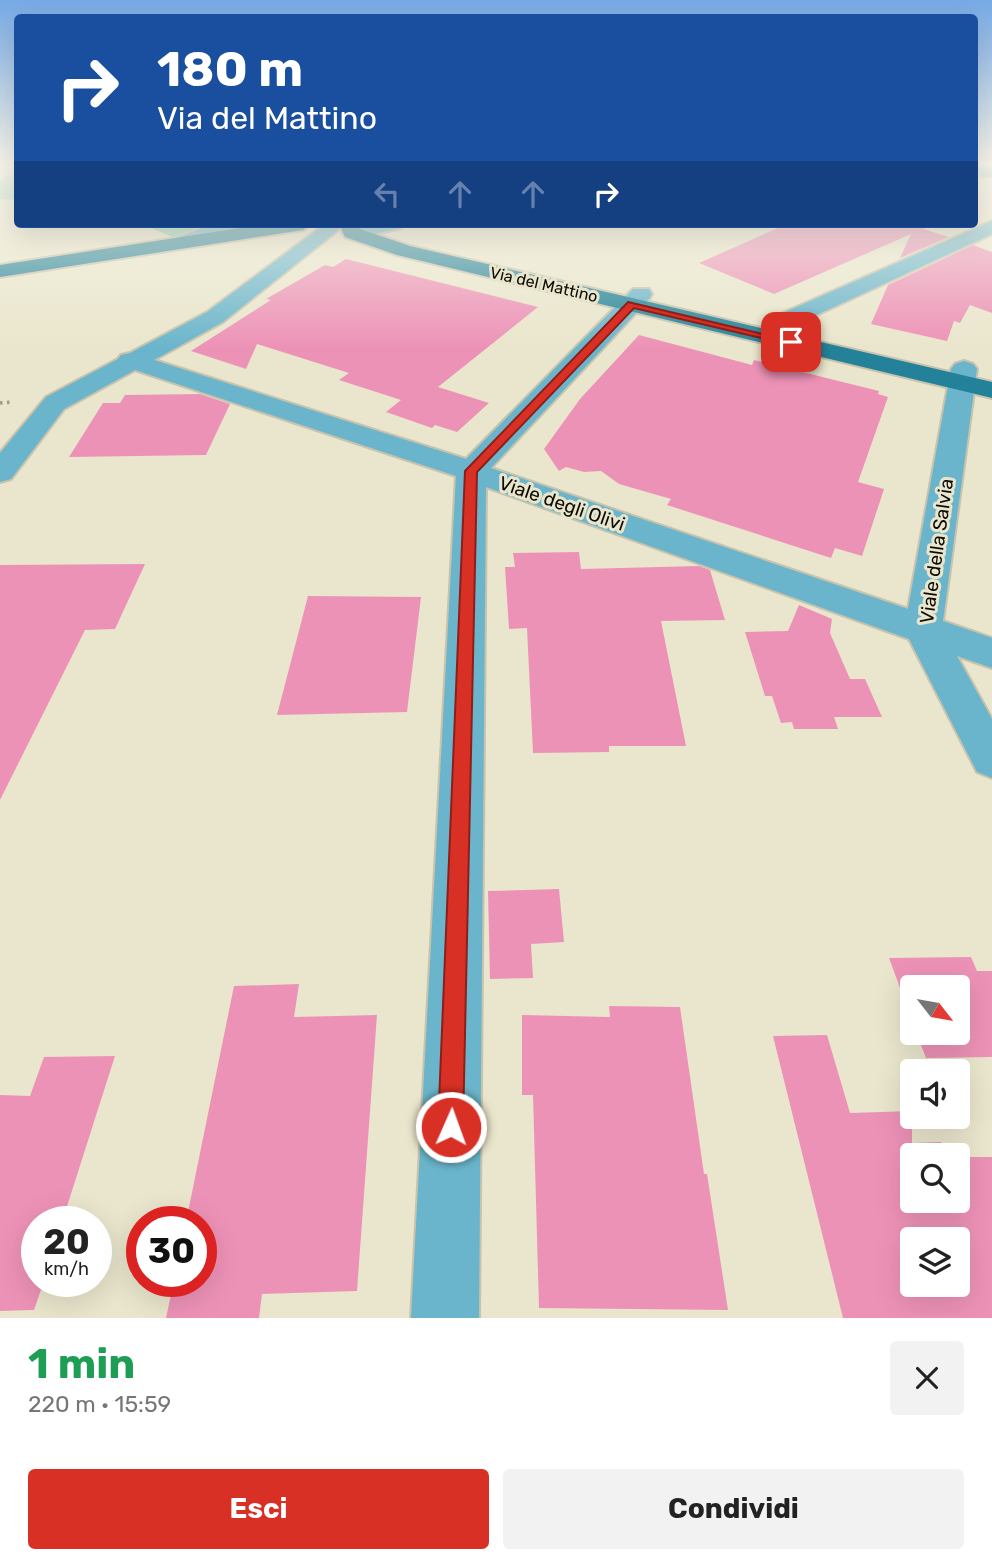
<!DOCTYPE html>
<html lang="it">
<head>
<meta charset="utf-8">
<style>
	:root { --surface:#fff; --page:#f2f2f2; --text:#222; --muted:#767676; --accent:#d93025 }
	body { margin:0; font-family:Rubik,sans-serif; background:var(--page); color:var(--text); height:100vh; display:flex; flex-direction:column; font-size:26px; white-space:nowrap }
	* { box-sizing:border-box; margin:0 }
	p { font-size:23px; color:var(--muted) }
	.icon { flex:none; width:38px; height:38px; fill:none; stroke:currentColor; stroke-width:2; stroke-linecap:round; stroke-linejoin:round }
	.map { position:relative; height:1318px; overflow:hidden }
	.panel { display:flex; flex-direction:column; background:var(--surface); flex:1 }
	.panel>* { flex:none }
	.top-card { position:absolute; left:14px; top:14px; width:964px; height:214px; border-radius:7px; box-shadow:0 7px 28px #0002; background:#1a4fa0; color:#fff; overflow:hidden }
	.needle { width:46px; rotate:121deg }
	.controls { position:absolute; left:900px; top:975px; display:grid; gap:14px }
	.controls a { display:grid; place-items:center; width:70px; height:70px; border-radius:7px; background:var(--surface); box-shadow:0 7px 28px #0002; font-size:35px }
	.speed { position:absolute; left:21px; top:1206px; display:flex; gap:14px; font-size:35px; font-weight:700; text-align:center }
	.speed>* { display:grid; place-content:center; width:91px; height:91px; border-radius:50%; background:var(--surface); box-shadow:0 7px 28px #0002; line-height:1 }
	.speed small { font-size:18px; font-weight:400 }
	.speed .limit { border:10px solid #d22; background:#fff; color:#111 }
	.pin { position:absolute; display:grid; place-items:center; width:60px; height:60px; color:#fff; margin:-30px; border-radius:14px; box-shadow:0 4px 10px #0006 }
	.me { position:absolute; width:77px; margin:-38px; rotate:2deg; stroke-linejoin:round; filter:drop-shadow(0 0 5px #0008) }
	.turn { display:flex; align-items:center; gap:24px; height:147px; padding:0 28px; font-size:32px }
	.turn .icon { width:91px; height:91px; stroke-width:2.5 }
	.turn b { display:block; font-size:49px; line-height:60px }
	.lanes { display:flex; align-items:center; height:66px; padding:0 28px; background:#0003; justify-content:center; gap:35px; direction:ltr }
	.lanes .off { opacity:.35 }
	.round { display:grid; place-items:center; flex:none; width:74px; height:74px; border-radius:7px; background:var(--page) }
	.head { display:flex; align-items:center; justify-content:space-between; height:119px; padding:0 28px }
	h1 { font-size:42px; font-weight:700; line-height:52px; color:#1e9e55 }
	.primary-button { display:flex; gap:14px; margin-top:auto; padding:14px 28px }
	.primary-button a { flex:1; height:80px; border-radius:7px; background:var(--accent); color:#fff; font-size:28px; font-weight:700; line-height:80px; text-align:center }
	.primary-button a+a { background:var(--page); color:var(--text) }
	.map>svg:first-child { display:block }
	.green { fill:#8bd4b0 }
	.building { fill:#ed92b7; fill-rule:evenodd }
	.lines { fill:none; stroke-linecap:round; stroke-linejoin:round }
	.minor-casing { stroke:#c7c3ad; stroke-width:4 }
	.major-casing { stroke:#c7c3ad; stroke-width:4 }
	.path { stroke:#9d9a87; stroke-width:3.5; stroke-dasharray:2.5 4.5; stroke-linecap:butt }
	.minor { fill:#6ab5cb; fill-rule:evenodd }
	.major { fill:#238299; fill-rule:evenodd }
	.route { fill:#d93025; stroke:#8d1f18; stroke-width:2 }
	.labels { text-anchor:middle; stroke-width:6; stroke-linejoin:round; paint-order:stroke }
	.far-street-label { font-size:16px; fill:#0d0c04; stroke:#eae6cd }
	.street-label { font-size:19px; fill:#0d0c04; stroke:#eae6cd }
</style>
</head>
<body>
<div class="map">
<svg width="992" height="1318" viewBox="0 0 992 1318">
	<rect width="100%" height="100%" fill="#eae6cd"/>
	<g class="green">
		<path d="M 17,170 L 17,200 L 0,199 L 0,179 Z"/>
		<path d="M 141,224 L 217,224 L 175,238 Z"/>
	</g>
	<g class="building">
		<path d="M 787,224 L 935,224 L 923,229 L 949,237 L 900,258 L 911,234 L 774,294 L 699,263 Z"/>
		<path d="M 973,245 L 992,252 L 992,313 L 970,305 L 960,323 L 954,321 L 947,341 L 871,324 L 888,285 Z"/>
		<path d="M 346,259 L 538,307 L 438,387 L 489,403 L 457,432 L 435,425 L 432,428 L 386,412 L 401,400 L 339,380 L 349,373 L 257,344 L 246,369 L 191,351 L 271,300 L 266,299 L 325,265 L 333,267 Z"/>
		<path d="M 639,335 L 752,365 L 754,360 L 879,391 L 878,394 L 888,397 L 858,482 L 884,489 L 862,556 L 835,548 L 831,558 L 667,505 L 671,499 L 619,484 L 601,471 L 584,472 L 566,467 L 559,471 L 544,449 L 580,399 Z"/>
		<path d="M 200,394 L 230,404 L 206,455 L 69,457 L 103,403 L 120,403 L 125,395 Z"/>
		<path d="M 579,552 L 581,569 L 699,566 L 710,570 L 725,620 L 661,621 L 686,746 L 609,746 L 609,752 L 533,753 L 527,628 L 509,629 L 505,567 L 515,567 L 513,553 Z"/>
		<path d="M 145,564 L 115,629 L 85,630 L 0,800 L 0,565 Z"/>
		<path d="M 308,596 L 421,597 L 407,712 L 277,715 Z"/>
		<path d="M 799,605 L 832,619 L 830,633 L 850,679 L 865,679 L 882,717 L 834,717 L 838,729 L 794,729 L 792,722 L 781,723 L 772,696 L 765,696 L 745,632 L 788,631 Z"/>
		<path d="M 559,889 L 564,942 L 531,944 L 533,978 L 490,979 L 488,891 Z"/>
		<path d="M 971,957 L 977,971 L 992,971 L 992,1057 L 926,1058 L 916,1032 L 957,1032 L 957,987 L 912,987 L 912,1020 L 889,958 Z"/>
		<path d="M 299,984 L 294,1017 L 377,1015 L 357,1291 L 262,1294 L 259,1318 L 166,1318 L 174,1281 L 201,1281 L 201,1222 L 186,1222 L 234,986 Z"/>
		<path d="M 609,1006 L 680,1007 L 704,1174 L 707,1174 L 728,1310 L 539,1308 L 533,1095 L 522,1095 L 522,1015 L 610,1017 Z"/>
		<path d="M 827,1035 L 850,1113 L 912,1111 L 912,1143 L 941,1142 L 944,1155 L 912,1155 L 912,1200 L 957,1200 L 957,1157 L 992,1157 L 992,1318 L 843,1318 L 773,1036 ZM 912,1239 L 957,1239 L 957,1284 L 912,1284 Z"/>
		<path d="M 115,1056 L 62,1222 L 37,1222 L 37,1281 L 44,1281 L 34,1310 L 0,1311 L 0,1095 L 30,1096 L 44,1057 Z"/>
	</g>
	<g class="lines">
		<defs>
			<g id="minor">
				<path d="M 992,221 L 992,234 L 784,330 L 775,342 L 759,342 L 755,337 L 767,320 Z"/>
				<path d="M 213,224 L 239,224 L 237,228 L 190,246 L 183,248 L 173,242 L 176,238 Z"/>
				<path d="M 325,224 L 346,224 L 223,322 L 154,360 L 466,459 L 633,289 L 649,289 L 652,294 L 649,299 L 491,468 L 908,609 L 951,369 L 955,364 L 964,361 L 973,364 L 977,369 L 943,621 L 992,638 L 992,668 L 957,656 L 992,719 L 992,778 L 977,772 L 909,639 L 486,487 L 479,1318 L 411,1318 L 456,476 L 135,370 L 64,409 L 11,479 L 0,482 L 0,453 L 46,397 L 118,359 L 121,355 L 130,353 L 207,312 Z"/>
				<path d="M 367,224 L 403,224 L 401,228 L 352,239 L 342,233 L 345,229 Z"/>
			</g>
			<g id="major">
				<path d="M 975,166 L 992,167 L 992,177 L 975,176 Z"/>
				<path d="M 266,224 L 312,224 L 303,230 L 0,277 L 0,265 Z"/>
				<path d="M 339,224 L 357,224 L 360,229 L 410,246 L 992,382 L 992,398 L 397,255 L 345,237 Z"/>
			</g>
		</defs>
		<use href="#minor" class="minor-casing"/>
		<use href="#major" class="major-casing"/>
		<path class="path" d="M 0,403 L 12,402"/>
		<use href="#minor" class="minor"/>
		<use href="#major" class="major"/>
	</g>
	<linearGradient id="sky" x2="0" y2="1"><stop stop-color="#77aae6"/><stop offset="0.47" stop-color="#f6f4e8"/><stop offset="1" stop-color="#f6f4e8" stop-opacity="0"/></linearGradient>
	<rect width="992" height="348" fill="url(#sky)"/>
	<path class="route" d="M 628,302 L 796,342 L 791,345 L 634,308 L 477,472 L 463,1127 L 460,1136 L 451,1139 L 442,1136 L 438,1127 L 465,471 Z"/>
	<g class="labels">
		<g class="far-street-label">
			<text transform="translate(544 284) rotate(13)" y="6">Via del Mattino</text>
		</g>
		<g class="street-label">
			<text transform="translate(562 503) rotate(19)" y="7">Viale degli Olivi</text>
			<text transform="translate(936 551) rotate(-82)" y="7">Viale della Salvia</text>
		</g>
	</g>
</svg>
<div class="controls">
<a><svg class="needle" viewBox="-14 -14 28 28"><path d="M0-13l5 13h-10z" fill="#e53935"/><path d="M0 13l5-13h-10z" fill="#767676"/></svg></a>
<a><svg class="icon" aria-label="sound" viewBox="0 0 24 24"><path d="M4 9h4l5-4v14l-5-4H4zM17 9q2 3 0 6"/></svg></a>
<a><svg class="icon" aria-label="search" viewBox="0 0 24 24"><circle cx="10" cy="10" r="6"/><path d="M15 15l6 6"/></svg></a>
<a><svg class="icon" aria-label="layers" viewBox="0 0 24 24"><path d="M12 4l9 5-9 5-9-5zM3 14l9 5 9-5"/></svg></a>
</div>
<div class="speed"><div>20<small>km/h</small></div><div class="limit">30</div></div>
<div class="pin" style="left:791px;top:342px;background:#d93025"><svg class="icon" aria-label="arrive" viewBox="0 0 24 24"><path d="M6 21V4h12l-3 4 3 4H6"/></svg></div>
<svg class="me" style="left:451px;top:1127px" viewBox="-20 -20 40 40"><circle r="17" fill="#d93025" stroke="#fff" stroke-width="3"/><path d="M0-11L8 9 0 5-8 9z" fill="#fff"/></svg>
<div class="top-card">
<div class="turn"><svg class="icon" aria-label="right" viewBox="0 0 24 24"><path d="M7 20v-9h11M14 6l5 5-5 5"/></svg><div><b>180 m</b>Via del Mattino</div></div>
<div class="lanes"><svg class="icon off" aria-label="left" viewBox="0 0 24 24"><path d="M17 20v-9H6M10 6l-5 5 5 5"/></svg><svg class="icon off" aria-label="ahead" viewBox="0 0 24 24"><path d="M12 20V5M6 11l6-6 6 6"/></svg><svg class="icon off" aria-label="ahead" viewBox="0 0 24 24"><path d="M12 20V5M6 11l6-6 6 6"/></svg><svg class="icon" aria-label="right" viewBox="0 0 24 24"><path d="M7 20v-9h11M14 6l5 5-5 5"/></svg></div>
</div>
</div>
<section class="panel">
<div class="head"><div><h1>1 min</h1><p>220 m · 15:59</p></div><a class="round"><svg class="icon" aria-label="close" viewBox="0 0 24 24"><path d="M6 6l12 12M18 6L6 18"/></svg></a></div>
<div class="primary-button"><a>Esci</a><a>Condividi</a></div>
</section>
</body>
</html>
